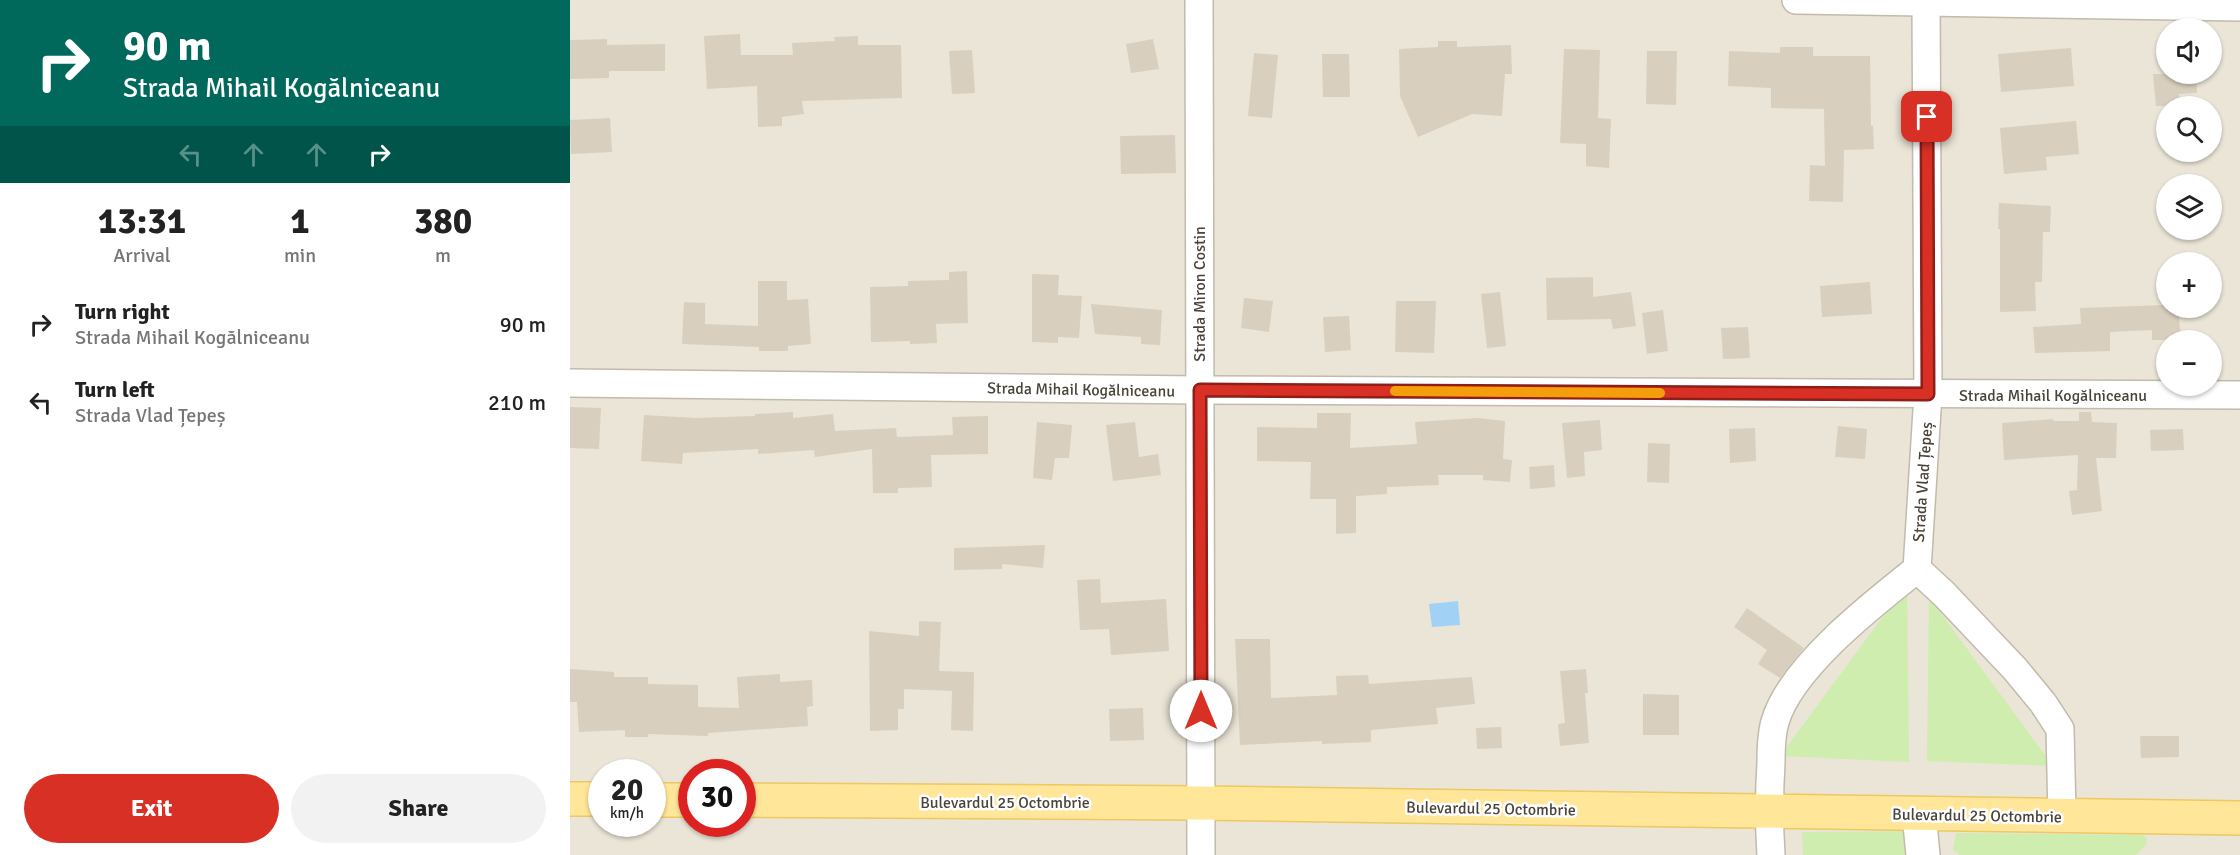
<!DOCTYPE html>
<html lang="en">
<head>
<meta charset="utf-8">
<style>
	:root { --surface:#fff; --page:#f2f2f2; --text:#222; --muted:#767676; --accent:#d93025 }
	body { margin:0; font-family:Signika,sans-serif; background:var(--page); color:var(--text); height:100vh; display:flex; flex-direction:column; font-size:22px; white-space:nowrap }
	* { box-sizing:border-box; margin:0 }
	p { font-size:20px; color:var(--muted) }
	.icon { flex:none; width:33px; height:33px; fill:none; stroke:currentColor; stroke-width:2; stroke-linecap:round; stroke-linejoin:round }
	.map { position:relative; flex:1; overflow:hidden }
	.drawer { display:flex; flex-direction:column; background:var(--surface); width:570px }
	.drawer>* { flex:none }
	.hud { background:#00695c; color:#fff; overflow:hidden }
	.controls { position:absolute; left:1586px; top:18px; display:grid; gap:12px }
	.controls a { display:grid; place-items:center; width:66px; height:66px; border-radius:50%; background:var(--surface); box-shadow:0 2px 4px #0004; font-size:30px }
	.speed { position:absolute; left:18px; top:759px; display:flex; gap:12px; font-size:30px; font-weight:700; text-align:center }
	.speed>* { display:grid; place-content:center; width:78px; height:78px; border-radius:50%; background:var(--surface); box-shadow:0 2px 4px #0004; line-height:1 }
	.speed small { font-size:15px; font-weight:400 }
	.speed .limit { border:9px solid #d22; background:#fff; color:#111 }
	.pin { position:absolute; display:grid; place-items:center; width:51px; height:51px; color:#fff; margin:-26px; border-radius:12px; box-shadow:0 3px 9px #0006 }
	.me { position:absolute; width:66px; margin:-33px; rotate:0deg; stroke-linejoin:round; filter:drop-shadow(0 0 4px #0008) }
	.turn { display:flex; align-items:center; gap:21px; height:126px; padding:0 24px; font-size:27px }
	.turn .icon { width:78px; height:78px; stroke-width:2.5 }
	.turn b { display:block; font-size:42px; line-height:51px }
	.lanes { display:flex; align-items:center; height:57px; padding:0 24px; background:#0003; justify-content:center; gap:30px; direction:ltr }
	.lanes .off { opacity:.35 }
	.eta { display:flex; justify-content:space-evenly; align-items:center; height:102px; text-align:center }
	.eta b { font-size:36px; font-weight:800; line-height:42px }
	.cta { display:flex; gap:12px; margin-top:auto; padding:12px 24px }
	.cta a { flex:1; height:69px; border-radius:36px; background:var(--accent); color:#fff; font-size:24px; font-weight:800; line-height:69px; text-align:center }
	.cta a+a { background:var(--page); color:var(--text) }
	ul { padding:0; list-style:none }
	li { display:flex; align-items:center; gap:18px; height:78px; padding:0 24px }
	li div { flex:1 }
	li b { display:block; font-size:22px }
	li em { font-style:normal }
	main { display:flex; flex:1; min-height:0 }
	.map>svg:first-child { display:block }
	.residential { fill:#eae5d7; fill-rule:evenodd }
	.green { fill:#cfedaf }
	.water { fill:#a2d1f6 }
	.building { fill:#d9cfbe }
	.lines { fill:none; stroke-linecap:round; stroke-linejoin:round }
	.minor-casing { stroke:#c2bbab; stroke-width:30 }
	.tertiary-casing { stroke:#c2bbab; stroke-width:36 }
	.primary-casing { stroke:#eec860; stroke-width:36 }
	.minor { stroke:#fff; stroke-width:27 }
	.tertiary { stroke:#fff; stroke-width:33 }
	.primary { stroke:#ffe699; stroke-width:33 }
	.route-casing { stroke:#8d1f18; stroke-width:15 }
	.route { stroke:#d93025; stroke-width:10 }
	.slow { stroke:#f59e0b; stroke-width:10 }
	.labels { text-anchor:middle; stroke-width:5; stroke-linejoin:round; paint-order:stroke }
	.street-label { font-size:16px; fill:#4a4337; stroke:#fff }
</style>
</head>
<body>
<main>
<section class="drawer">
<div class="hud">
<div class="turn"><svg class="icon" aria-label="right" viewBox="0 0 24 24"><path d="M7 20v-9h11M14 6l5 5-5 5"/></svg><div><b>90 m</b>Strada Mihail Kogălniceanu</div></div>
<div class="lanes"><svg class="icon off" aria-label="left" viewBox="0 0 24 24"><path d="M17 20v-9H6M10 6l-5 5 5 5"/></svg><svg class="icon off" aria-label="ahead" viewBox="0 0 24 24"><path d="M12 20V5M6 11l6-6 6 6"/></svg><svg class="icon off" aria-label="ahead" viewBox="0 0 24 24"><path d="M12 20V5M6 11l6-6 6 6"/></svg><svg class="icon" aria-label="right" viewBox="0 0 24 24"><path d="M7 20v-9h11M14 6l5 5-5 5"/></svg></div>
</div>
<div class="eta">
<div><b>13:31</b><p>Arrival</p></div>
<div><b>1</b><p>min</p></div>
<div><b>380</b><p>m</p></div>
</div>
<ul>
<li><svg class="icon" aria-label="right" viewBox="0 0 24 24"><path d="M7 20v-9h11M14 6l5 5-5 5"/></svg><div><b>Turn right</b><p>Strada Mihail Kogălniceanu</p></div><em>90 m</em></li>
<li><svg class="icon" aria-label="left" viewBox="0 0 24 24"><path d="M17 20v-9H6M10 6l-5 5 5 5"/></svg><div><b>Turn left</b><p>Strada Vlad Țepeș</p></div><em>210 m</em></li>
</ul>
<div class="cta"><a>Exit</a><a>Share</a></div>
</section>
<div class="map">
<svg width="1670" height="855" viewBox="0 0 1670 855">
	<rect width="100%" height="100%" fill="#f6f2e9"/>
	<path class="residential" d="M 0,0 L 1670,0 L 1670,855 L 0,855 ZM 1596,28 L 1641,28 L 1641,74 L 1596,74 ZM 1596,106 L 1641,106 L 1641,152 L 1596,152 ZM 1596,184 L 1641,184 L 1641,230 L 1596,230 ZM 1596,262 L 1641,262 L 1641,308 L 1596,308 ZM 1596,340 L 1641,340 L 1641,386 L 1596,386 ZM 32,772 L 82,772 L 82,824 L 32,824 ZM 122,772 L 172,772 L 172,824 L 122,824 Z"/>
	<g class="green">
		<path d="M 1337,584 L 1339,762 L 1210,756 Z"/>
		<path d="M 1359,597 L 1483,766 L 1357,761 Z"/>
		<path d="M 1344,831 L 1354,855 L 1233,855 L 1232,832 Z"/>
		<path d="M 1386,833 L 1574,835 L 1577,839 L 1576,845 L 1566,855 L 1390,855 L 1383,850 Z"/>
	</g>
	<path class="water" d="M 888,601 L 890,625 L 862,627 L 859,604 Z"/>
	<g class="building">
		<path d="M 170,34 L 171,55 L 223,55 L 222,43 L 265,41 L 264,37 L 288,36 L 288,45 L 331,45 L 332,98 L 232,101 L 234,114 L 212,117 L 212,126 L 188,127 L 187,86 L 137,89 L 134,36 Z"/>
		<path d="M 37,39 L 37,45 L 95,44 L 95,71 L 39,71 L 39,78 L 0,79 L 0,40 Z"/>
		<path d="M 583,39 L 589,69 L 561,73 L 556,44 Z"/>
		<path d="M 868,41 L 887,41 L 887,47 L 941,45 L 942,74 L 935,74 L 932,116 L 902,114 L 848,137 L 830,96 L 829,49 L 868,47 Z"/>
		<path d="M 1210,47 L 1243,47 L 1243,56 L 1300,56 L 1301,126 L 1303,126 L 1304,149 L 1274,150 L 1273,202 L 1239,201 L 1240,165 L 1255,166 L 1254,109 L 1201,108 L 1201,88 L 1158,86 L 1159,51 L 1210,53 Z"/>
		<path d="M 1501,48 L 1504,86 L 1431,92 L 1428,54 Z"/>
		<path d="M 994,49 L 1030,50 L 1028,118 L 1041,119 L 1039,168 L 1016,166 L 1016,144 L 990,143 Z"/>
		<path d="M 402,50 L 405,93 L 382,94 L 379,51 Z"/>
		<path d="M 1077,51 L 1107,51 L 1106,105 L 1076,104 Z"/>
		<path d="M 684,53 L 708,55 L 702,118 L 678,116 Z"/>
		<path d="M 752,54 L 779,54 L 780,97 L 753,97 Z"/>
		<path d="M 1583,74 L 1626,74 L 1627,93 L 1609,94 L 1610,106 L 1586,106 Z"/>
		<path d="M 40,118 L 42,152 L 1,154 L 0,120 Z"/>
		<path d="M 1506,121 L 1509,154 L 1476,157 L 1477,170 L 1434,174 L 1430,128 Z"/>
		<path d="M 605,135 L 606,173 L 551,174 L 550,136 Z"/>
		<path d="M 1429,203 L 1481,206 L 1480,232 L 1473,232 L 1472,282 L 1465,282 L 1466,311 L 1430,312 L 1430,229 L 1428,229 Z"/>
		<path d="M 397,271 L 398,323 L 366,324 L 367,343 L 340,344 L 340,341 L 301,342 L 300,287 L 338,286 L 338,281 L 379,280 L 379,272 Z"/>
		<path d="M 462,274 L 489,275 L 488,295 L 512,296 L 509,338 L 488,337 L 488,343 L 462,342 Z"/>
		<path d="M 1023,277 L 1023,297 L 1061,292 L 1066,326 L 1043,329 L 1041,319 L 977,320 L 976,278 Z"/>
		<path d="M 188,281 L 217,281 L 217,300 L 238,299 L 241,344 L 218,346 L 218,351 L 189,351 L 189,347 L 112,344 L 114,302 L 135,303 L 135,324 L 188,326 Z"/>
		<path d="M 1300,282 L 1302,314 L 1252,317 L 1250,286 Z"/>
		<path d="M 930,292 L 936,346 L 917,348 L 911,294 Z"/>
		<path d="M 674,298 L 703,301 L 699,332 L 671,328 Z"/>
		<path d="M 826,301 L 866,301 L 864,353 L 825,352 Z"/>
		<path d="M 521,304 L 592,310 L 590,345 L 571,344 L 571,337 L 525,334 Z"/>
		<path d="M 1596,305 L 1596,308 L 1608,308 L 1611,340 L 1582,340 L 1582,330 L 1540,332 L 1540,351 L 1465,353 L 1463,327 L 1511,324 L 1510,308 Z"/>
		<path d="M 1093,310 L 1098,351 L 1077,354 L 1072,313 Z"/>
		<path d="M 779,316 L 781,350 L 755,352 L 753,317 Z"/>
		<path d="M 1178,327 L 1180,358 L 1153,359 L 1151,328 Z"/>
		<path d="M 0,407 L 31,408 L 29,449 L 0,448 Z"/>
		<path d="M 223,412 L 223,418 L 263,414 L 265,431 L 326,428 L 327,437 L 383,435 L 382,417 L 418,416 L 418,454 L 361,455 L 362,487 L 328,488 L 328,493 L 303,493 L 302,449 L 245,457 L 244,450 L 188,454 L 188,449 L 113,453 L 112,464 L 71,461 L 74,415 L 125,418 L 185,416 L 185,414 Z"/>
		<path d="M 1509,412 L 1521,412 L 1522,422 L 1547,423 L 1546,458 L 1526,458 L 1532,511 L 1502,515 L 1499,491 L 1507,490 L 1508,455 L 1434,460 L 1432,423 L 1483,419 L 1483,421 L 1509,421 Z"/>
		<path d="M 747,413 L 781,413 L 780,448 L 847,444 L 845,422 L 908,418 L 935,421 L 933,459 L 942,460 L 940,482 L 913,480 L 913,475 L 868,475 L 869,485 L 817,487 L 817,494 L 786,496 L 786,533 L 766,534 L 766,499 L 740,499 L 741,462 L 687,461 L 687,427 L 747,428 Z"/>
		<path d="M 1030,420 L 1032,450 L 1014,452 L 1015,476 L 997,478 L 992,423 Z"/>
		<path d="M 467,422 L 502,425 L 499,458 L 485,458 L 482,480 L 463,478 Z"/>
		<path d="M 565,422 L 569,457 L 588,454 L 591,475 L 543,481 L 536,425 Z"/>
		<path d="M 1268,426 L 1297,429 L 1295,459 L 1265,457 Z"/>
		<path d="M 1185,428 L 1186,461 L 1160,463 L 1159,429 Z"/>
		<path d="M 1613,429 L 1614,450 L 1581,451 L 1580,430 Z"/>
		<path d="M 1078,443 L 1100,444 L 1099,483 L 1077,482 Z"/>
		<path d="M 984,465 L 985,487 L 960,489 L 959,467 Z"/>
		<path d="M 475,545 L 473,568 L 432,564 L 432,569 L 384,570 L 384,548 Z"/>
		<path d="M 530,579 L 531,603 L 596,599 L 599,651 L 541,655 L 539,629 L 510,630 L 507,580 Z"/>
		<path d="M 1177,608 L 1234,648 L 1210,678 L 1188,664 L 1197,650 L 1164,627 Z"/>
		<path d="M 349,621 L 371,622 L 369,671 L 404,672 L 403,731 L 381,730 L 382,691 L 334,689 L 334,709 L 328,709 L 328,730 L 300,731 L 299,631 L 349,636 Z"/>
		<path d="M 665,639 L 700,639 L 701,698 L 767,695 L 766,676 L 798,675 L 799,684 L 902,677 L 905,704 L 866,708 L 868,724 L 801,730 L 801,742 L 752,744 L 752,741 L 670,745 Z"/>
		<path d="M 0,669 L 44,672 L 44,677 L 78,677 L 78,684 L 128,685 L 128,707 L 169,708 L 167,677 L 210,674 L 210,682 L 242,680 L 243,706 L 237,707 L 238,726 L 138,733 L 138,736 L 78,734 L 78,737 L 55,737 L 55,730 L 9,732 L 7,702 L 0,702 Z"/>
		<path d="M 1016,669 L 1018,693 L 1015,693 L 1019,743 L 990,746 L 988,724 L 995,723 L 990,671 Z"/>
		<path d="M 1073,694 L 1109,695 L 1109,735 L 1073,735 Z"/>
		<path d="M 573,708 L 574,740 L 540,741 L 539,709 Z"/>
		<path d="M 931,727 L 932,748 L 907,749 L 906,728 Z"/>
		<path d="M 1570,736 L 1609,736 L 1609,757 L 1571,758 Z"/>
	</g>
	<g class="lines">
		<defs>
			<g id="minor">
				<path d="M 629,0 L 631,855"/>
				<path d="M 1226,0 L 1670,7"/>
				<path d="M 0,383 L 629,390 L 1670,395"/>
				<path d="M 1347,569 L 1358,394 L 1356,0"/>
				<path d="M 1347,569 L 1374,594 L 1445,669 L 1473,703 L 1490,729 L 1492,816"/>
				<path d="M 1201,855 C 1199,824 1199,794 1201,763 C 1201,750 1201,735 1205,722 C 1220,668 1303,604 1347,569"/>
			</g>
			<path id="tertiary" d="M 1349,814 L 1353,855"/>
			<g id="primary">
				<path d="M 0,799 L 32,799"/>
				<path d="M 82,800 L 122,800"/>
				<path d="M 172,800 L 631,803 L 1670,818"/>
			</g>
		</defs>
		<use href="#minor" class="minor-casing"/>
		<use href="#tertiary" class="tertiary-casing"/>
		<use href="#primary" class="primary-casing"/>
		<use href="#minor" class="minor"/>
		<use href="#tertiary" class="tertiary"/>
		<use href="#primary" class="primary"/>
	</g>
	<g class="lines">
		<defs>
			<path id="route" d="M 631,711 L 630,390 L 1358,394 L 1357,117"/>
		</defs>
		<use href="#route" class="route-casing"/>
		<use href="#route" class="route"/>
		<path class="slow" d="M 825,391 L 1090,393"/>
	</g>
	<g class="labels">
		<g class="street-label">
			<text transform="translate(629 294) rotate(-90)" y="6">Strada Miron Costin</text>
			<text transform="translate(511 389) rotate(1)" y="6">Strada Mihail Kogălniceanu</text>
			<text x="1483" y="401">Strada Mihail Kogălniceanu</text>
			<text transform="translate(1352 482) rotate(-86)" y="6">Strada Vlad Țepeș</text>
			<text x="435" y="808">Bulevardul 25 Octombrie</text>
			<text transform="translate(921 808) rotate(1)" y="6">Bulevardul 25 Octombrie</text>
			<text transform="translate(1407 815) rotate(1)" y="6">Bulevardul 25 Octombrie</text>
		</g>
	</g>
</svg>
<div class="controls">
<a><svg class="icon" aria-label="sound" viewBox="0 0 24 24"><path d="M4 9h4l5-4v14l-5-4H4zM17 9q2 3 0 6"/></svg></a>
<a><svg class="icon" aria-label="search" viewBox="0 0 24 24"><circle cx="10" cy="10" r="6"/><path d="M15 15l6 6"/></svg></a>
<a><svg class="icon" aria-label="layers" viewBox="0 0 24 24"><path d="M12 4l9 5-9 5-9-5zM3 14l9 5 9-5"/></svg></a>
<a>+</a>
<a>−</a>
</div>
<div class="speed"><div>20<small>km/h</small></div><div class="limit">30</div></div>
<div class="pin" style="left:1357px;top:117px;background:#d93025"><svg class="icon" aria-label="arrive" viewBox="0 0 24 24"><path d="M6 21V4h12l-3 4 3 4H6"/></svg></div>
<svg class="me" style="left:631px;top:711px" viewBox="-20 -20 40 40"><circle r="19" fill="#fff"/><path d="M0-13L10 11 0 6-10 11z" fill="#d93025"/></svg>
</div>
</main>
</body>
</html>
